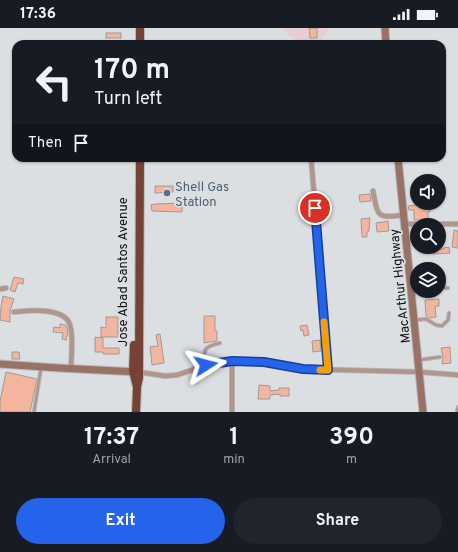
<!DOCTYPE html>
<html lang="en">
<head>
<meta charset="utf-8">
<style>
	:root { --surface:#171b24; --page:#20242c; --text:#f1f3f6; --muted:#9ea1a6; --accent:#2563eb }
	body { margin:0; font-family:Overpass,sans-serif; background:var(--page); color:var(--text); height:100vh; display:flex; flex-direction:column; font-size:15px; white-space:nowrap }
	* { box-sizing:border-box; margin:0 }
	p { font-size:13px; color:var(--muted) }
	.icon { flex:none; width:22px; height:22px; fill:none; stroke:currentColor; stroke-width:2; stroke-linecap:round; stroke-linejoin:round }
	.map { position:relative; height:384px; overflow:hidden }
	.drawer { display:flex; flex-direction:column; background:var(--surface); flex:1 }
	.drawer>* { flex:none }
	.top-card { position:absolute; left:12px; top:12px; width:434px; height:122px; border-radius:12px; box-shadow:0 1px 3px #0004; background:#171b24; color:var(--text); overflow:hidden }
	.fabs { position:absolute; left:410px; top:146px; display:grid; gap:8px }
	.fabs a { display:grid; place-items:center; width:36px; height:36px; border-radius:50%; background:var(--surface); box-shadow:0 1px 3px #0004; font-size:20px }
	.pin { position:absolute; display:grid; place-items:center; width:34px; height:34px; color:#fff; margin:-17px; border:2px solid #fff; border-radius:50%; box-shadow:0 1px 4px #0007 }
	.me { position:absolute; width:44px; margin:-22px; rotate:81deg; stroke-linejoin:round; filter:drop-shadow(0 0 3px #0008) }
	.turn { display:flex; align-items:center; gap:14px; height:84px; padding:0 16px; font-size:18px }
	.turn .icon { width:52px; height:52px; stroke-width:2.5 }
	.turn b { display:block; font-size:28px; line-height:34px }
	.then { display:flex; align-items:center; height:38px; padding:0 16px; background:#0003; gap:8px; font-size:15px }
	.eta { display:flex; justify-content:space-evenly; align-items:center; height:68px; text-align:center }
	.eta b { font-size:24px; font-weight:700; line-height:28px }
	.primary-button { display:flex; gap:8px; margin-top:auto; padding:8px 16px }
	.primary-button a { flex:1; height:46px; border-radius:24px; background:var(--accent); color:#fff; font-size:16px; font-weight:700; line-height:46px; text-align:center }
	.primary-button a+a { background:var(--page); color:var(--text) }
	.status { display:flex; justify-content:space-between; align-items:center; height:28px; padding:0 20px; background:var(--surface); direction:ltr }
	.status svg { height:11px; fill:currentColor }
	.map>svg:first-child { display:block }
	.industrial { fill:#e7cdd5 }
	.building { fill:#f3b59e; stroke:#9e9a98 }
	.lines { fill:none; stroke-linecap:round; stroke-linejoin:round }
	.lane-casing { stroke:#b7babc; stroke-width:4.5 }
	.street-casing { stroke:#b7babc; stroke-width:6 }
	.secondary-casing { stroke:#b7babc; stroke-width:9 }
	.highway-casing { stroke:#b7babc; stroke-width:10 }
	.lane { stroke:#b1968e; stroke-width:2.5 }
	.street { stroke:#b1968e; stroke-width:4.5 }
	.secondary { stroke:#997267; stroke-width:7 }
	.highway { stroke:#774233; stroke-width:8 }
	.route-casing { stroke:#184099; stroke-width:10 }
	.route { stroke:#2563eb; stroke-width:7 }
	.slow { stroke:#f59e0b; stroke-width:7 }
	.service-dot { fill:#5c6f8a; stroke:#dcdfe2; stroke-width:1.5 }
	.labels { text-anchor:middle; stroke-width:3.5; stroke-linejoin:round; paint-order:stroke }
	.service-label { font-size:13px; fill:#4e5e75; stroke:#dcdfe2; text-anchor:start }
	.street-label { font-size:13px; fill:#0f0f11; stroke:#dcdfe2 }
</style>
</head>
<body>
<div class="status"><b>17:36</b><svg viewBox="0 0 49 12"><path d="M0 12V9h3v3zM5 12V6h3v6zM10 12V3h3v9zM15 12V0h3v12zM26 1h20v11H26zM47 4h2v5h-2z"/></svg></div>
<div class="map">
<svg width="458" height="384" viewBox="0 0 458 384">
	<rect width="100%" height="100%" fill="#dcdfe2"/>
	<path class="industrial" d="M 282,0 L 328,0 L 321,16 L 302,15 L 291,9 Z"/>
	<g class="building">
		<path d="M 309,0 L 317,0 L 317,10 L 310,10 Z"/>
		<rect x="106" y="5" width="15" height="5"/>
		<path d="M 155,158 L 173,158 L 173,164 L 155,165 Z"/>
		<path d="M 370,166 L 371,173 L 360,174 L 359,167 Z"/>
		<path d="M 182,175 L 182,184 L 152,183 L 151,177 L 156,176 Z"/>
		<path d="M 416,175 L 430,175 L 430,184 L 428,184 L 428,192 L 414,192 L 414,182 L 409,182 L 408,178 L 416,177 Z"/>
		<path d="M 370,190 L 369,203 L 367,204 L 367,209 L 362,209 L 361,191 Z"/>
		<path d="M 388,193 L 389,203 L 377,204 L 376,195 Z"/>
		<path d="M 454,202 L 458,203 L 458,220 L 452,219 Z"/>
		<path d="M 449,219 L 450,225 L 433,226 L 433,221 L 444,221 L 443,220 Z"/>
		<path d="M 14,249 L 24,251 L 23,256 L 18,255 L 15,264 L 10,262 Z"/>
		<path d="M 3,268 L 14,271 L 10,283 L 10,294 L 0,292 L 1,279 Z"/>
		<path d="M 439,271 L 439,278 L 435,278 L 436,289 L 429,290 L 426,288 L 425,272 Z"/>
		<path d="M 204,288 L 215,288 L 215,303 L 217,303 L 217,313 L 204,315 Z"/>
		<path d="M 106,289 L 118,289 L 118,309 L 101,309 L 101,299 L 106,300 Z"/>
		<path d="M 60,296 L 66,297 L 66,298 L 68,304 L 66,312 L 62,311 L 63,305 L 53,304 L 54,299 L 60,300 Z"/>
		<path d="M 307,297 L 309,307 L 304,308 L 303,302 L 301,303 L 300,298 Z"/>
		<path d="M 160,306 L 164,335 L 152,337 L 150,319 L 158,318 L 156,307 Z"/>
		<path d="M 95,309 L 103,310 L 103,320 L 119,320 L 119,326 L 103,326 L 103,324 L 95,324 Z"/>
		<path d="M 320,312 L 321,323 L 313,324 L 312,313 Z"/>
		<path d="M 450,319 L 451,335 L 442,336 L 443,329 L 441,320 Z"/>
		<path d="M 12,324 L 19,324 L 20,331 L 12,331 Z"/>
		<path d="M 6,344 L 37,351 L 30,384 L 0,384 L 0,373 Z"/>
		<path d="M 259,357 L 270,358 L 270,363 L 279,362 L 279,360 L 289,360 L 289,368 L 280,368 L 280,366 L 270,367 L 270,371 L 258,371 Z"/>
	</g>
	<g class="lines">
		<defs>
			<g id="lane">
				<path d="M 439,260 L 448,260"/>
				<path d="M 415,292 L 426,291 L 436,297 L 442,298 L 448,292 L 449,285"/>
				<path d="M 419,332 L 440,329"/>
				<path d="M 206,337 C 203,321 203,319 220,315"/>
				<path d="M 34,384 L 41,340"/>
				<path d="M 457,384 L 458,379"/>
			</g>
			<g id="street">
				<path d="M 311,130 L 329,342"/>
				<path d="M 373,163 C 378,190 377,190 404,187"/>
				<path d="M 405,196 L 458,196"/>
				<path d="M 0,261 L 6,260"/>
				<path d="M 14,284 C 28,282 65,279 70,297 C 74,311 71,327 71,341"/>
				<path d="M 139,344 L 165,348 L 177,347 L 207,337 L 238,333 L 264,334 L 303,341 L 420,344 L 458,347"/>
				<path d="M 232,384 L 232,333"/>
			</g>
			<g id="secondary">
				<path d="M 385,0 L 386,16"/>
				<path d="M 398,130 L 423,384"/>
				<path d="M 0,336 L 59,340 L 138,344"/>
			</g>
			<g id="highway">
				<path d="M 140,16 L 140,0"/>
				<path d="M 134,317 L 133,343 L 137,359"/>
				<path d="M 136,384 L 137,359 L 139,350 L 139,344 L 140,130"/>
			</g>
		</defs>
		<use href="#lane" class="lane-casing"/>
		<use href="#street" class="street-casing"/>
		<use href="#secondary" class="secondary-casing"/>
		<use href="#highway" class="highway-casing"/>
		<use href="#lane" class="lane"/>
		<use href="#street" class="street"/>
		<use href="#secondary" class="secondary"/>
		<use href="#highway" class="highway"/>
	</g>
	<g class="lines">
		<defs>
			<path id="route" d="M 206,337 L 232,333 L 264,334 L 303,341 L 328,342 L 315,180"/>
		</defs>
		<use href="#route" class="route-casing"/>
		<use href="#route" class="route"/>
		<path class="slow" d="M 320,342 L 328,342 L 324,294"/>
	</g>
	<circle class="service-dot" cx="167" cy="165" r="4"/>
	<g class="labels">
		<g class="service-label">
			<text x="175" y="163">Shell Gas<tspan x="175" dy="15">Station</tspan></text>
		</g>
		<g class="street-label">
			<text transform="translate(122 244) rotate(-90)" y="5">Jose Abad Santos Avenue</text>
			<text transform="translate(399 258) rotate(-96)" y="5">MacArthur Highway</text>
		</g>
	</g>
</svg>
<div class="fabs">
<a><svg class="icon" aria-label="sound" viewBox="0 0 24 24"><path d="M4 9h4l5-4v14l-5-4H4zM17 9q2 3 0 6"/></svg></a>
<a><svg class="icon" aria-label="search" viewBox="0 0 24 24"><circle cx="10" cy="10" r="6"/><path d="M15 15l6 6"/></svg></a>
<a><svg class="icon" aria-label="layers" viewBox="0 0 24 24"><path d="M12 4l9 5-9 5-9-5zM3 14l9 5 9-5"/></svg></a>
</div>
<div class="pin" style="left:315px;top:180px;background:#d93025"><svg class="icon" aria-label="arrive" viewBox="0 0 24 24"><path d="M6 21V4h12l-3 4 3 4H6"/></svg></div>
<svg class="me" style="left:206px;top:337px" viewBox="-20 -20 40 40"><path d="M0-17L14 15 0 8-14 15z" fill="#2563eb" stroke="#fff" stroke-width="4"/></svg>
<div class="top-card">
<div class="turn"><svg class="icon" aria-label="left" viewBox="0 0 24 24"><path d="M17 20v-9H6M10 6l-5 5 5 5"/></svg><div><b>170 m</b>Turn left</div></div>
<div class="then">Then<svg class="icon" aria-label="arrive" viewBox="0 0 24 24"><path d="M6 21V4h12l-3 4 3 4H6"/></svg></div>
</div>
</div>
<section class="drawer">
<div class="eta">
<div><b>17:37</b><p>Arrival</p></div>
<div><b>1</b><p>min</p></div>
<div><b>390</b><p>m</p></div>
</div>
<div class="primary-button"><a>Exit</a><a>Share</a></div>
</section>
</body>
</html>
